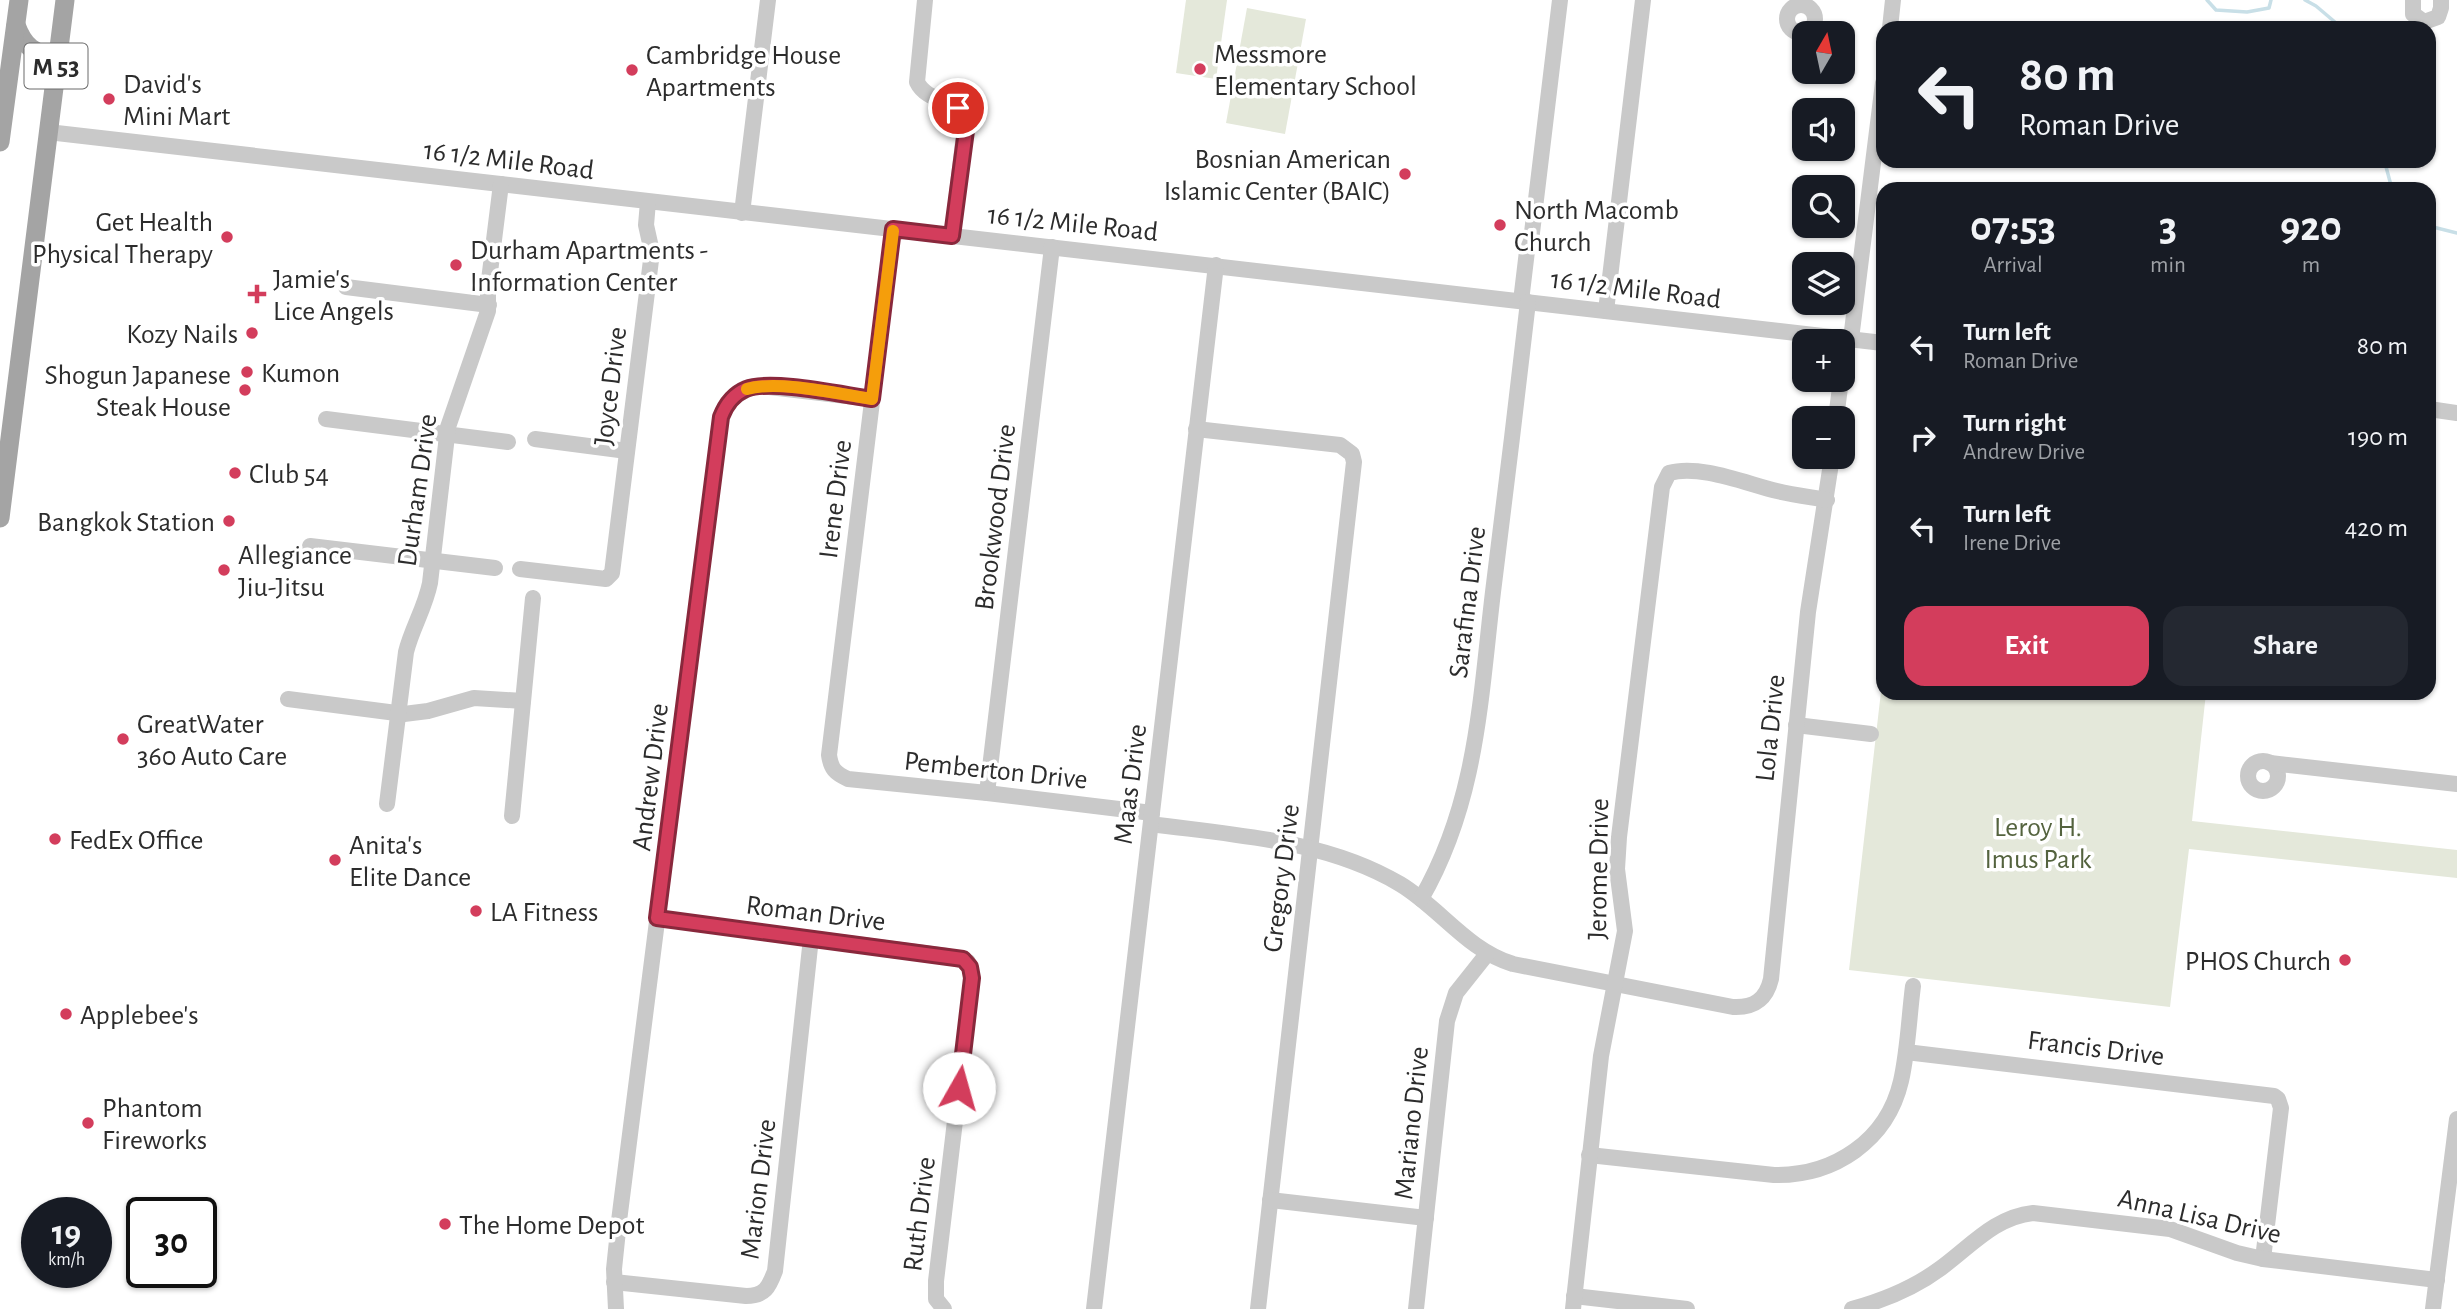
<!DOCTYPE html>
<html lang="en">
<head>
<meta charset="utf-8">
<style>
	:root { --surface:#171b24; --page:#242831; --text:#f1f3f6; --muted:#9ea1a6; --accent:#d33d5c }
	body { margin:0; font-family:"Alegreya Sans",sans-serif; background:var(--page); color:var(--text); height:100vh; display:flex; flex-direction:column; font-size:26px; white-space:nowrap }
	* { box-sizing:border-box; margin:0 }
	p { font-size:23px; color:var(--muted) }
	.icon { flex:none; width:38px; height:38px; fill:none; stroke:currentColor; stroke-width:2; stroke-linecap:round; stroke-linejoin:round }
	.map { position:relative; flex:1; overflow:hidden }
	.sheet { position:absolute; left:1876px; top:182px; width:560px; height:518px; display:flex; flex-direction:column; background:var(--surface); border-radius:21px; box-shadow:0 2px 5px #0004 }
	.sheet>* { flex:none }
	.banner { position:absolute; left:1876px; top:21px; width:560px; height:147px; border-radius:21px; box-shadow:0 2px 5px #0004; background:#171b24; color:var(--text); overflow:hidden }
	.needle { width:46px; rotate:9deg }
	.controls { position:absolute; left:1792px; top:21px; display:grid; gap:14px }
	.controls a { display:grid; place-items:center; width:63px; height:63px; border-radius:14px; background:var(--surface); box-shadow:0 2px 5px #0004; font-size:35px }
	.speed { position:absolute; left:21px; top:1197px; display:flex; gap:14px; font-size:35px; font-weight:700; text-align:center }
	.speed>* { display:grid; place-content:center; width:91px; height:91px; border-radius:50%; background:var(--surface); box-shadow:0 2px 5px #0004; line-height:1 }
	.speed small { font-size:18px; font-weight:400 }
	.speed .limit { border:4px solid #111; border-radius:10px; background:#fff; color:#111 }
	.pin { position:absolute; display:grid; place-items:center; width:60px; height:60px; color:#fff; margin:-30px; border:4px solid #fff; border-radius:50%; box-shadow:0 2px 7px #0007 }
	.me { position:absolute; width:77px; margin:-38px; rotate:7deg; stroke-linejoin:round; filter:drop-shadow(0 0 5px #0008) }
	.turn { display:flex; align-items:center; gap:24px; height:147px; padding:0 28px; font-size:32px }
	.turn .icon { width:91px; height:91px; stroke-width:2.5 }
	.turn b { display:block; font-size:49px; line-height:60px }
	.eta { display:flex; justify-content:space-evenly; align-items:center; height:119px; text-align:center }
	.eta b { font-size:42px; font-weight:700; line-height:49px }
	.action { display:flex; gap:14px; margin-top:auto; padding:14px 28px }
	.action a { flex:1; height:80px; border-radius:21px; background:var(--accent); color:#fff; font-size:28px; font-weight:700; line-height:80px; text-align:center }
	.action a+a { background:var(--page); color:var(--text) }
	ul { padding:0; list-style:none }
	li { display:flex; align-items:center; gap:21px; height:91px; padding:0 28px }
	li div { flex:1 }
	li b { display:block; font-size:26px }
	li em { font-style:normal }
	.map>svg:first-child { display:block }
	.green { fill:#e4e8da }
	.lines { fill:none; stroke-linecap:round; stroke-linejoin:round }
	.stream { stroke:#c8dfe7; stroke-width:3.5 }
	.minor { stroke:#c9c9c9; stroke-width:16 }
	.major { stroke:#a4a4a4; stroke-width:19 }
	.route-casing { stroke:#89283c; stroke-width:18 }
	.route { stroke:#d33d5c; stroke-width:12 }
	.slow { stroke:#f59e0b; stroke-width:12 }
	.poi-dot { fill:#d33d5c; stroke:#fff; stroke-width:2.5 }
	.labels { text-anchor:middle; stroke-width:7; stroke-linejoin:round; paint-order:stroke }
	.shield { fill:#fff; stroke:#6b6b6b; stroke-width:2 }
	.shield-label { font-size:26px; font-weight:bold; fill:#2c2c2c }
	.poi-label { font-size:28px; fill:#2c2c2c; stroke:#fff; text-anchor:start }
	.street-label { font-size:28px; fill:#2c2c2c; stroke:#fff }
	.park-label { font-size:28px; fill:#54633e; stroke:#fff }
</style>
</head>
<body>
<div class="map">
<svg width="2457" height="1309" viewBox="0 0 2457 1309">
	<rect width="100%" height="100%" fill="#fff"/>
	<g class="green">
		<path d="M 1186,0 L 1227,0 L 1216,79 L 1176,73 Z"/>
		<path d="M 1247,8 L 1306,19 L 1285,134 L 1226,123 Z"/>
		<path d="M 1883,674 L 1883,693 L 2206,693 L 2192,821 L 2457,850 L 2457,878 L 2189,849 L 2170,1007 L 1849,970 Z"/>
	</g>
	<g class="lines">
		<g class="stream">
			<path d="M 2207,0 L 2216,10 L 2247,12 L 2269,8 L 2271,0"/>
			<path d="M 2305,0 L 2316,6 L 2342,28"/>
			<path d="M 2380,161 L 2385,163 L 2392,189"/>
			<path d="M 2429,226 L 2457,233"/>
		</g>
		<g class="minor">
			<path d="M 925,0 L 917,82 C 927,103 956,98 966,117 L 952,236"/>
			<path d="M 2413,0 L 2413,14 L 2424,22 L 2438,17 L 2441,8 L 2441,0"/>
			<circle cx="1801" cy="19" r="14"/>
			<path d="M 1890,28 L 1893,0"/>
			<path d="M 48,132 L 1883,343"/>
			<path d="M 742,213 L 768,0"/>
			<path d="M 893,229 L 829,755 C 831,769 835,773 848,779 L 987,793 L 1152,813"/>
			<path d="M 346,287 L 489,305"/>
			<path d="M 1521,301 L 1527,251 L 1531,241 L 1560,0"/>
			<path d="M 1606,311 L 1643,0"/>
			<path d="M 1851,339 L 1883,83"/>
			<path d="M 1843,365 L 1846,338"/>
			<path d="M 2429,409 L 2457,413"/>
			<path d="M 1836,418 L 1841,380"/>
			<path d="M 326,419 L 508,442"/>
			<path d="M 1196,429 L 1340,445 L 1352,454 L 1354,462 L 1258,1309"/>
			<path d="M 535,439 L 627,451"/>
			<path d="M 310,546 L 495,568"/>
			<path d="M 520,569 L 606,579 L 612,573 L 652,252 L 646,225 L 648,202"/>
			<path d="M 288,699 L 404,714 L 428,711 L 474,698 L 523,701"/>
			<path d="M 1796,725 L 1871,734"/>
			<circle cx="2263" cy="776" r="15"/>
			<path d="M 2270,763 L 2457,784"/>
			<path d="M 987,793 L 1052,247"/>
			<path d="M 387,804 L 406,652 C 412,628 425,608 430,583 L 448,427 L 488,311 L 488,288 L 501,184"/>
			<path d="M 512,816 L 533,598"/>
			<path d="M 1151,824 C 1234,835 1326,840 1400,884 C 1440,908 1467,950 1513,964 L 1733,1007 C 1754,1008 1766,1000 1771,979 L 1808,612 L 1832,457"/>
			<path d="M 1421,899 C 1477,802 1480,701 1493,592 C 1505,495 1517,399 1528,302"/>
			<path d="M 657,918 L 947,956 L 968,962 L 972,978 L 936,1281 L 936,1299 L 944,1309"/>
			<path d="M 1906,1052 L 2274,1096 L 2278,1099 L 2281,1108 L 2263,1259"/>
			<path d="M 1589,1155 L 1774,1175 C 1834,1176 1887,1141 1901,1081 C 1908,1050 1909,1017 1913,986"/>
			<path d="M 1270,1200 L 1426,1218"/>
			<path d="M 614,1282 L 746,1296 C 765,1296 769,1287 775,1271 L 811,938"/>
			<path d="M 1574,1296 L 1687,1309"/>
			<path d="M 616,1309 L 614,1269 L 619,1221 L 721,417 C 728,399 741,389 760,386 L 872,399"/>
			<path d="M 1094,1309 L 1216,265"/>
			<path d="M 1416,1309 L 1447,1021 L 1456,993 L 1487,954"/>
			<path d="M 1573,1309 L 1601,1056 L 1625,931 L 1617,869 L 1619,837 L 1662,487 L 1669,473 C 1700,464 1747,484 1777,491 C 1794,495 1810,497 1827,500"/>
			<path d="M 1852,1309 C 1885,1300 1914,1288 1941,1268 C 1971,1246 1995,1217 2033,1213 L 2170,1229 L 2237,1253 L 2263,1259 L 2437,1280"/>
			<path d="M 2433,1309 L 2457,1119"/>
		</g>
		<g class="major">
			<path d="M 16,25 C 24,47 34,54 57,57"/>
			<path d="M 0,142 L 19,0"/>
			<path d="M 0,518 L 65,0"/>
		</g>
	</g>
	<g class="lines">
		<defs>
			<path id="route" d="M 958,108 L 963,112 L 967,123 L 952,236 L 893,229 L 872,399 C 843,395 771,379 746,389 C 734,394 726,404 721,417 L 657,918 L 963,959 L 970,967 L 972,978 L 959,1088"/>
		</defs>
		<use href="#route" class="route-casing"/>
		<use href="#route" class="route"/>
		<path class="slow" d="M 747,389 C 778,380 839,394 872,399 L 893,231"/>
	</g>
	<g class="poi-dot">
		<circle cx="1200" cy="69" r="7"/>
		<circle cx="632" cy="70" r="7"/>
		<circle cx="109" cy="99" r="7"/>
		<circle cx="1405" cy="174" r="7"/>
		<circle cx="1500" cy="225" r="7"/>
		<circle cx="227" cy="237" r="7"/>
		<circle cx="456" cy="265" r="7"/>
		<path d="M253.5 283.5h7v7h7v7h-7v7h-7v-7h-7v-7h7z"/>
		<circle cx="252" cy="333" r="7"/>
		<circle cx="247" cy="372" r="7"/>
		<circle cx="245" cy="390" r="7"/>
		<circle cx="235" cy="473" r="7"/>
		<circle cx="229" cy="521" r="7"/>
		<circle cx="224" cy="570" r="7"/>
		<circle cx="123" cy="739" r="7"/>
		<circle cx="55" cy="839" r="7"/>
		<circle cx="335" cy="860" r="7"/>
		<circle cx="476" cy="911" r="7"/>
		<circle cx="2345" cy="960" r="7"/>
		<circle cx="66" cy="1014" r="7"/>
		<circle cx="88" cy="1123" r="7"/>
		<circle cx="445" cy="1224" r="7"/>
	</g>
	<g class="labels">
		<rect class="shield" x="24.5" y="43.5" width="63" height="45" rx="5"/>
		<g class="shield-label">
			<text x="56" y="75">M 53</text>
		</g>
		<g class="poi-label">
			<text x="1214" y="63">Messmore<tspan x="1214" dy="32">Elementary School</tspan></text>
			<text x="646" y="64">Cambridge House<tspan x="646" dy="32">Apartments</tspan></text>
			<text x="123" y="93">David's<tspan x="123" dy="32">Mini Mart</tspan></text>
			<text x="1391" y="168" text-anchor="end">Bosnian American<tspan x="1391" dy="32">Islamic Center (BAIC)</tspan></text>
			<text x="1514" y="219">North Macomb<tspan x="1514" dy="32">Church</tspan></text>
			<text x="213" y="231" text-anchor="end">Get Health<tspan x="213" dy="32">Physical Therapy</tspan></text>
			<text x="470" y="259">Durham Apartments -<tspan x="470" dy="32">Information Center</tspan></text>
			<text x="273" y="288">Jamie's<tspan x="273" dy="32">Lice Angels</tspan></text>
			<text x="238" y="343" text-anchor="end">Kozy Nails</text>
			<text x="261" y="382">Kumon</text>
			<text x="231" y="384" text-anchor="end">Shogun Japanese<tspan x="231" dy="32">Steak House</tspan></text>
			<text x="249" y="483">Club 54</text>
			<text x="215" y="531" text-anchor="end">Bangkok Station</text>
			<text x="238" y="564">Allegiance<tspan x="238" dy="32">Jiu-Jitsu</tspan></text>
			<text x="137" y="733">GreatWater<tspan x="137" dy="32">360 Auto Care</tspan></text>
			<text x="69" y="849">FedEx Office</text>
			<text x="349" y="854">Anita's<tspan x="349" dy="32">Elite Dance</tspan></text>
			<text x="490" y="921">LA Fitness</text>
			<text x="2331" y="970" text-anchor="end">PHOS Church</text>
			<text x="80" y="1024">Applebee's</text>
			<text x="102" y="1117">Phantom<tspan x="102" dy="32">Fireworks</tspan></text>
			<text x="459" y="1234">The Home Depot</text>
		</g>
		<g class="street-label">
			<text transform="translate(509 159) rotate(7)" y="10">16 1/2 Mile Road</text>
			<text transform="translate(1073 222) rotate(6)" y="10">16 1/2 Mile Road</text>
			<text transform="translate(1636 288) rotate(7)" y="10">16 1/2 Mile Road</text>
			<text transform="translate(609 386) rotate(-83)" y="10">Joyce Drive</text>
			<text transform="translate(416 490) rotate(-82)" y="10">Durham Drive</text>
			<text transform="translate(834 499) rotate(-83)" y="10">Irene Drive</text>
			<text transform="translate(994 517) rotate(-83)" y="10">Brookwood Drive</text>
			<text transform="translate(1466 602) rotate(-83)" y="10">Sarafina Drive</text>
			<text transform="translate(1769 728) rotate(-84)" y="10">Lola Drive</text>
			<text transform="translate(996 769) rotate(6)" y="10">Pemberton Drive</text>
			<text transform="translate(649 777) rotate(-83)" y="10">Andrew Drive</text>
			<text transform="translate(1129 784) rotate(-83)" y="10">Maas Drive</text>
			<text transform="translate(1597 869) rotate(-89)" y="10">Jerome Drive</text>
			<text transform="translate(1280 878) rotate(-83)" y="10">Gregory Drive</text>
			<text transform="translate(816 912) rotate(7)" y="10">Roman Drive</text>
			<text transform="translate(2096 1047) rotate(7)" y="10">Francis Drive</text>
			<text transform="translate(1410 1123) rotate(-84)" y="10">Mariano Drive</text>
			<text transform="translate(757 1189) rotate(-83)" y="10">Marion Drive</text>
			<text transform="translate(918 1214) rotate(-83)" y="10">Ruth Drive</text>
			<text transform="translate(2200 1215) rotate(13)" y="10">Anna Lisa Drive</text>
		</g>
		<g class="park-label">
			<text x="2038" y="836">Leroy H.<tspan x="2038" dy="32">Imus Park</tspan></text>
		</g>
	</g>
</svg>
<div class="controls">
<a><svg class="needle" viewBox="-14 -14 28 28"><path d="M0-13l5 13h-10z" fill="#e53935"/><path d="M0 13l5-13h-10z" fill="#9ea1a6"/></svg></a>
<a><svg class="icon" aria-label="sound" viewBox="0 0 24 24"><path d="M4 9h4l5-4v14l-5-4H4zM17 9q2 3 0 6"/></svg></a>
<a><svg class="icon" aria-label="search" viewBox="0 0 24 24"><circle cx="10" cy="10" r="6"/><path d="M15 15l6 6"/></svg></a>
<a><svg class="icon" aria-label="layers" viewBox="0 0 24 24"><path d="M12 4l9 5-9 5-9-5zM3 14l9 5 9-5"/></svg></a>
<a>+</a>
<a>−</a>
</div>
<div class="speed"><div>19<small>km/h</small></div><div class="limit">30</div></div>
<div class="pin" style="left:958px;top:108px;background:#d93025"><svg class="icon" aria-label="arrive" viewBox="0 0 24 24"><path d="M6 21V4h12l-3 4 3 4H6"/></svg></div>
<svg class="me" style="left:959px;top:1088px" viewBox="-20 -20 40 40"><circle r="19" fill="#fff"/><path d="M0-13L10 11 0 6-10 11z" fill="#d33d5c"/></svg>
<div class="banner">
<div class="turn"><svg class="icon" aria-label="left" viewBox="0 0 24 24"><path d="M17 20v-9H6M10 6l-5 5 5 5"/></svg><div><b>80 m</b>Roman Drive</div></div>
</div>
<section class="sheet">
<div class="eta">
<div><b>07:53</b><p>Arrival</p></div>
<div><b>3</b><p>min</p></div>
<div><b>920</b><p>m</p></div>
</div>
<ul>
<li><svg class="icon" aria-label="left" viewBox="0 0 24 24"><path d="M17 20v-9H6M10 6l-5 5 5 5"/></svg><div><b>Turn left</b><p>Roman Drive</p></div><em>80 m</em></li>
<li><svg class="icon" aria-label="right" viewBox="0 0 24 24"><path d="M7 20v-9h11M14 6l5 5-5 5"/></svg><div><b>Turn right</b><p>Andrew Drive</p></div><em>190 m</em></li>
<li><svg class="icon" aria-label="left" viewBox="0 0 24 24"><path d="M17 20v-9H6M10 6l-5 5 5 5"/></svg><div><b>Turn left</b><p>Irene Drive</p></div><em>420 m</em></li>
</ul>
<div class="action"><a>Exit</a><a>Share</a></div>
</section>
</div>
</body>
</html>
